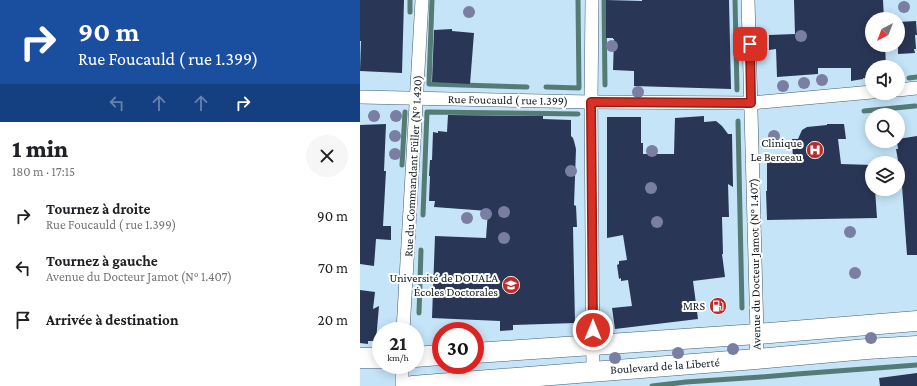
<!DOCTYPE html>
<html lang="fr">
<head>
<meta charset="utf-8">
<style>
	:root { --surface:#fff; --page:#f6f6f6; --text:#202124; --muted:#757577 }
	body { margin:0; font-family:"Crimson Pro",serif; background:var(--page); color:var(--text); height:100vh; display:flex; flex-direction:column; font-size:15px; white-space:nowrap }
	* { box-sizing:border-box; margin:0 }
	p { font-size:13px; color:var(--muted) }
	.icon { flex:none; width:22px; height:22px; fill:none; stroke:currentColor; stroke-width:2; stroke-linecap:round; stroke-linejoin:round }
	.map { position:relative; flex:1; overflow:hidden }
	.sheet { display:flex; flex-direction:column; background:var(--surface); width:360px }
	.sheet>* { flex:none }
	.guide { background:#1a4fa0; color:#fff; overflow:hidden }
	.needle { width:26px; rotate:222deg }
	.controls { position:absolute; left:505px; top:12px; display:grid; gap:8px }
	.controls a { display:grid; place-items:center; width:40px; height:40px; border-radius:50%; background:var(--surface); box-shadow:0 2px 10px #0003; font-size:20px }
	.speed { position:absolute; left:12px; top:322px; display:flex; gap:8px; font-size:20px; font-weight:700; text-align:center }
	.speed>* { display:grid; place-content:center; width:52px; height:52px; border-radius:50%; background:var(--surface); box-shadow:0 2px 10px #0003; line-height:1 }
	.speed small { font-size:10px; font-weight:400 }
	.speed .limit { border:6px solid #d22; background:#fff; color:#111 }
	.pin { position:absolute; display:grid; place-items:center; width:34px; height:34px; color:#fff; margin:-17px; border-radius:8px; box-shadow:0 2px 6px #0006 }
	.me { position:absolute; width:44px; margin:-22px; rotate:0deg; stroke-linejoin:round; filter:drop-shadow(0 0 3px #0008) }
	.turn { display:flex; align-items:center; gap:14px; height:84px; padding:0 12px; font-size:18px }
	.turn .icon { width:52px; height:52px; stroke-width:2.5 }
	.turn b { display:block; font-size:28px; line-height:34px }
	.lanes { display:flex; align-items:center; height:38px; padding:0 12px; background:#0003; justify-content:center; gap:20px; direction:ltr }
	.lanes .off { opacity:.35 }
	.round { display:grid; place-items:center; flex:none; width:42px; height:42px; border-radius:21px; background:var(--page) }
	.overview { display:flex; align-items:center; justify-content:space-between; height:68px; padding:0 12px }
	h1 { font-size:24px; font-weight:800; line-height:30px }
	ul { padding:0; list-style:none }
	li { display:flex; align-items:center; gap:12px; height:52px; padding:0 12px }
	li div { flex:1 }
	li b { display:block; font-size:15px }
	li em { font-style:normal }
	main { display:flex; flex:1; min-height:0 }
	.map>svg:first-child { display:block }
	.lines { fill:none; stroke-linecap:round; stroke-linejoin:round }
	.stream { stroke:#547b76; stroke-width:5 }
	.building { fill:#2a3655 }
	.street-casing { stroke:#455f71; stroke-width:14 }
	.primary-casing { stroke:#455f71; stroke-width:21 }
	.street { stroke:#fff; stroke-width:13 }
	.primary { stroke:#fff; stroke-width:20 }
	.tree { fill:#7a7ea3 }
	.route-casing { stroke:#8d1f18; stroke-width:10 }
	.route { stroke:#d93025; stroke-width:7 }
	.labels { text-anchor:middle; stroke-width:4; stroke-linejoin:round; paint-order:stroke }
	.street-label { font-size:12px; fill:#111c23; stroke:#fff }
	.poi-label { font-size:12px; fill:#111c23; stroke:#fff; text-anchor:end }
</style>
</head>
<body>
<main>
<section class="sheet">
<div class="guide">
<div class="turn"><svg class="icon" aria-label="right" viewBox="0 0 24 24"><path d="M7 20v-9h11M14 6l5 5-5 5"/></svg><div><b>90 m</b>Rue Foucauld ( rue 1.399)</div></div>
<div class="lanes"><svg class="icon off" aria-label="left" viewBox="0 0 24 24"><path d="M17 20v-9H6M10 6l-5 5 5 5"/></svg><svg class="icon off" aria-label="ahead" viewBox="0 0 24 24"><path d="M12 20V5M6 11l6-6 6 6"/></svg><svg class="icon off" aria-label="ahead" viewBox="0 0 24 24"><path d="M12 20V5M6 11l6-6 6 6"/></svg><svg class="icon" aria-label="right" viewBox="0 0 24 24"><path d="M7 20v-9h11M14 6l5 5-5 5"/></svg></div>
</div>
<div class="overview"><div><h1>1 min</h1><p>180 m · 17:15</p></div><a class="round"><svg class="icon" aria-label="close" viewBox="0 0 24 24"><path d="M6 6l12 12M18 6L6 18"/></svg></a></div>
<ul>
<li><svg class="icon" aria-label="right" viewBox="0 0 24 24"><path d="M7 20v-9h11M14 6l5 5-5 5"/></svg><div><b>Tournez à droite</b><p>Rue Foucauld ( rue 1.399)</p></div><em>90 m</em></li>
<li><svg class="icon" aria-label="left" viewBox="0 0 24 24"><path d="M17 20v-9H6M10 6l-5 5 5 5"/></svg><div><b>Tournez à gauche</b><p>Avenue du Docteur Jamot (N° 1.407)</p></div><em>70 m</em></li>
<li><svg class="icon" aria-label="arrive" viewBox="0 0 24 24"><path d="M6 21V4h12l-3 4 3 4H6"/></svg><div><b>Arrivée à destination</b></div><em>20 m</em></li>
</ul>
</section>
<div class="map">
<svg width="557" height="386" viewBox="0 0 557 386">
	<rect width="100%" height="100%" fill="#c5e4f8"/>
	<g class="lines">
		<g class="stream">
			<path d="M 72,0 L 69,84 L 167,87"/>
			<path d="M 244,0 L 245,85"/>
			<path d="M 375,0 L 377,90"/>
			<path d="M 50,12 L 50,0"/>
			<path d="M 549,78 L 557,77"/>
			<path d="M 186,87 L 219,88 L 218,0"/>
			<path d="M 504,111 L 555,106"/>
			<path d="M 378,121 L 382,308"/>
			<path d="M 42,165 L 45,112"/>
			<path d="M 63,215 L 67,112 L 218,114"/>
			<path d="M 59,313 L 61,250"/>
			<path d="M 292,386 L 326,382 L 401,377 L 437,374 L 557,365"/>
		</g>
	</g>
	<g class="building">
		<path d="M 0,0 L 44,0 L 42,73 L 0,71 L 1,41 L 0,41 Z"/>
		<path d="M 246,0 L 282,1 L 282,0 L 369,0 L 371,89 L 274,86 L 274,71 L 253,70 L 254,39 L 253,39 L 253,38 L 246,38 Z"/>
		<path d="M 434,0 L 523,0 L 524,19 L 512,19 L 512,45 L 525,45 L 526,67 L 512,67 L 512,79 L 503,78 L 503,79 L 491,81 L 491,68 L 458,68 L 458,74 L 417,77 L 416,49 L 409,50 L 409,35 L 435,34 Z"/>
		<path d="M 556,21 L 557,35 L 555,35 L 556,49 L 554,49 L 555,53 L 538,54 L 538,22 Z"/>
		<path d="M 92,29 L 92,31 L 114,33 L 110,84 L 72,82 L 74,30 Z"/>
		<path d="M 88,115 L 183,116 L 183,119 L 211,120 L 211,136 L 213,138 L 214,141 L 216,149 L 214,205 L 216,206 L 217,227 L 213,227 L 215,323 L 153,325 L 153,330 L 140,331 L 140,321 L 72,318 L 75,236 L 126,238 L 128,211 L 74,207 L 75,201 L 69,201 L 70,176 L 69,176 L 70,160 L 72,160 L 73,132 L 78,133 L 78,131 L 87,132 Z"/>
		<path d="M 344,116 L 344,122 L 356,121 L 362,126 L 368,134 L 372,134 L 373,187 L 368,184 L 369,217 L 362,217 L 363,254 L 362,254 L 365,277 L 333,281 L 338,319 L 255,329 L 252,308 L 272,306 L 268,280 L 261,281 L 261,278 L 259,279 L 257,265 L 259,264 L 259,261 L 267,260 L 263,235 L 247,238 L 247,117 L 281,117 L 281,143 L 283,143 L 283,154 L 314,154 L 315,118 Z"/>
		<path d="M 26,124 L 24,171 L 26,171 L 23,226 L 31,226 L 31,240 L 16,239 L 14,266 L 0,264 L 0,125 Z"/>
		<path d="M 467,124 L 484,124 L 486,139 L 478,139 L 481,164 L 512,165 L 512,189 L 515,189 L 517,218 L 407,220 L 406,191 L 407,191 L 407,161 L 433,160 L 432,139 L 438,139 L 442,130 L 447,127 L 467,125 Z"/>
		<path d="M 557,136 L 557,255 L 547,255 L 541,172 L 540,172 L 536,149 L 538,149 L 537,141 L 538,141 L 538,139 Z"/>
		<path d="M 0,290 L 15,292 L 13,309 L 19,306 L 16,341 L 8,341 L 8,344 L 0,343 Z"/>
		<path d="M 557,373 L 557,386 L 520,386 L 519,378 Z"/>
	</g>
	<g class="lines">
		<defs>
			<g id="street">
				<path d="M 232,0 L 231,102 L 233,372"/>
				<path d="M 388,0 L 397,334 L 396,359"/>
				<path d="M 538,90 L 557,88"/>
				<path d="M 0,97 L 231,102 L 391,103 L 512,92"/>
				<path d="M 43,331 L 62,0"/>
				<path d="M 42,386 L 42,365"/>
			</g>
			<g id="primary">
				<path d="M 115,353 L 397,334 L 557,321"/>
				<path d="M 55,357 L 81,355"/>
				<path d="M 0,358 L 21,358"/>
				<path d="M 52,386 L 396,359 L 507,349 L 557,346"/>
			</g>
		</defs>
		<use href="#street" class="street-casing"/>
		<use href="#primary" class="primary-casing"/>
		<use href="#street" class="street"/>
		<use href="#primary" class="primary"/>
	</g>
	<g class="tree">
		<circle cx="544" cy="7" r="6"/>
		<circle cx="109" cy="12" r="6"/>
		<circle cx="441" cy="36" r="6"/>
		<circle cx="252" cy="46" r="6"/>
		<circle cx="462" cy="80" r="6"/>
		<circle cx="444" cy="83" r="6"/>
		<circle cx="423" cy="86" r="6"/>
		<circle cx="278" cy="92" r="6"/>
		<circle cx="14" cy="116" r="6"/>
		<circle cx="36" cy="116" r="6"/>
		<circle cx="35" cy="136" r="6"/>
		<circle cx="414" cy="136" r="6"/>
		<circle cx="292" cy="151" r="6"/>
		<circle cx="35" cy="154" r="6"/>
		<circle cx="211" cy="171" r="6"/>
		<circle cx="291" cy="188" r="6"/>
		<circle cx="144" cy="212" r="6"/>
		<circle cx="126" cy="214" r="6"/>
		<circle cx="107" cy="218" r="6"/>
		<circle cx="297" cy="222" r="6"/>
		<circle cx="490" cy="232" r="6"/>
		<circle cx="144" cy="238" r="6"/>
		<circle cx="495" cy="273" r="6"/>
		<circle cx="511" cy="338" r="6"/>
		<circle cx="373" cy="349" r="6"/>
		<circle cx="318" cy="353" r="6"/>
		<circle cx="255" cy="358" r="6"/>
	</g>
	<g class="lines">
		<defs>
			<path id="route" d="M 233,330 L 231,102 L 391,103 L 390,44"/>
		</defs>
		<use href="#route" class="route-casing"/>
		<use href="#route" class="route"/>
	</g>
	<defs>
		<symbol id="hospital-disc" viewBox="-11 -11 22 22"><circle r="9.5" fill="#bb2c2d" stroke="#fff"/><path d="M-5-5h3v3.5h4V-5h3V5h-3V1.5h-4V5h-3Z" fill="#fff"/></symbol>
		<symbol id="school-disc" viewBox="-11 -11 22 22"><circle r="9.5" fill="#bb2c2d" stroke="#fff"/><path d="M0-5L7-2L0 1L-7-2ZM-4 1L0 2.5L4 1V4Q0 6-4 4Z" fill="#fff"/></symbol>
		<symbol id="fuel-disc" viewBox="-11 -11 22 22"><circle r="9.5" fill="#bb2c2d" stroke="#fff"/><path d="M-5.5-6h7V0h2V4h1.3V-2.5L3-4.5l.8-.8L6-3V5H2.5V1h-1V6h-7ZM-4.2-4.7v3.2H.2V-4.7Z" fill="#fff"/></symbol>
	</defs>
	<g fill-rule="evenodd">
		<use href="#hospital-disc" x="445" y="140" width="20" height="20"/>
		<use href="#school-disc" x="141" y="275" width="20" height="20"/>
		<use href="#fuel-disc" x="348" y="296" width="20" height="20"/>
	</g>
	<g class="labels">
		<g class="street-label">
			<text transform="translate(148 100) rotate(1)" y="4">Rue Foucauld ( rue 1.399)</text>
			<text transform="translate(53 166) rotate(-87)" y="4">Rue du Commandant Füller (N° 1.420)</text>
			<text transform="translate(395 264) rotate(-91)" y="4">Avenue du Docteur Jamot (N° 1.407)</text>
			<text transform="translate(305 366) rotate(-4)" y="4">Boulevard de la Liberté</text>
		</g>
		<g class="poi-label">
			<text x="442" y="147">Clinique<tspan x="442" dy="14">Le Berceau</tspan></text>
			<text x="138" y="282">Université de DOUALA<tspan x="138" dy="14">Écoles Doctorales</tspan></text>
			<text x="345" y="310">MRS</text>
		</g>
	</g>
</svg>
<div class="controls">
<a><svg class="needle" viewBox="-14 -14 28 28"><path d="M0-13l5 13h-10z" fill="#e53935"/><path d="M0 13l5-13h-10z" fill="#757577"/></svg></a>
<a><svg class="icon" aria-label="sound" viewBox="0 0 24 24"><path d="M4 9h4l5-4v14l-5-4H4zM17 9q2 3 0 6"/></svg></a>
<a><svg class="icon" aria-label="search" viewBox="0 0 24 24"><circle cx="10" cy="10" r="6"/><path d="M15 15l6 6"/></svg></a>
<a><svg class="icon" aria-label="layers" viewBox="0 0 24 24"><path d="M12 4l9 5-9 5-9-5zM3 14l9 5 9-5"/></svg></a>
</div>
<div class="speed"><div>21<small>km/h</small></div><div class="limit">30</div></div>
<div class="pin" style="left:390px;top:44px;background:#d93025"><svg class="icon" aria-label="arrive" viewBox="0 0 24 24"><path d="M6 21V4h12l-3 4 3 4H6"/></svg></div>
<svg class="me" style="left:233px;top:330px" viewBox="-20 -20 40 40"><circle r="17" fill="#d93025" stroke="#fff" stroke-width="3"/><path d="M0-11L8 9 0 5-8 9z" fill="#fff"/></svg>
</div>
</main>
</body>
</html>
